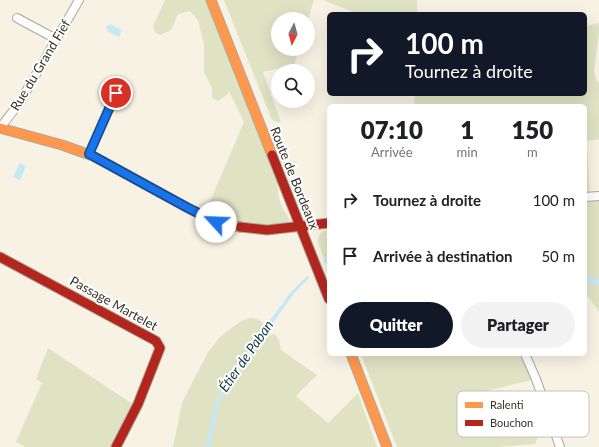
<!DOCTYPE html>
<html lang="fr">
<head>
<meta charset="utf-8">
<style>
	:root { --surface:#fff; --page:#f2f2f2; --text:#202124; --muted:#757577; --accent:#111827 }
	body { margin:0; font-family:Lato,sans-serif; background:var(--page); color:var(--text); height:100vh; display:flex; flex-direction:column; font-size:15px; white-space:nowrap }
	* { box-sizing:border-box; margin:0 }
	p { font-size:13px; color:var(--muted) }
	.icon { flex:none; width:22px; height:22px; fill:none; stroke:currentColor; stroke-width:2; stroke-linecap:round; stroke-linejoin:round }
	.map { position:relative; flex:1; overflow:hidden }
	.details { position:absolute; left:327px; top:104px; width:260px; height:252px; display:flex; flex-direction:column; background:var(--surface); border-radius:6px; box-shadow:0 4px 16px #0002 }
	.details>* { flex:none }
	.top-card { position:absolute; left:327px; top:12px; width:260px; height:84px; border-radius:6px; box-shadow:0 4px 16px #0002; background:#111827; color:#fff; overflow:hidden }
	.needle { width:26px; rotate:186deg }
	.controls { position:absolute; left:271px; top:12px; display:grid; gap:8px }
	.controls a { display:grid; place-items:center; width:44px; height:44px; border-radius:50%; background:var(--surface); box-shadow:0 4px 16px #0002; font-size:20px }
	.pin { position:absolute; display:grid; place-items:center; width:34px; height:34px; color:#fff; margin:-17px; border:2px solid #fff; border-radius:50%; box-shadow:0 1px 4px #0007 }
	.me { position:absolute; width:44px; margin:-22px; rotate:295deg; stroke-linejoin:round; filter:drop-shadow(0 0 3px #0008) }
	.turn { display:flex; align-items:center; gap:14px; height:84px; padding:0 12px; font-size:18px }
	.turn .icon { width:52px; height:52px; stroke-width:2.5 }
	.turn b { display:block; font-size:28px; line-height:34px }
	.eta { display:flex; justify-content:space-evenly; align-items:center; height:68px; text-align:center }
	.eta b { font-size:24px; font-weight:800; line-height:28px }
	.button { display:flex; gap:8px; margin-top:auto; padding:8px 12px }
	.button a { flex:1; height:46px; border-radius:24px; background:var(--accent); color:#fff; font-size:16px; font-weight:800; line-height:46px; text-align:center }
	.button a+a { background:var(--page); color:var(--text) }
	ul { padding:0; list-style:none }
	li { display:flex; align-items:center; gap:12px; height:56px; padding:0 12px }
	li div { flex:1 }
	li b { display:block; font-size:15px }
	li em { font-style:normal }
	.map>svg:first-child { display:block }
	.green { fill:#dfe2c3 }
	.water { fill:#c6e8f3 }
	.lines { fill:none; stroke-linecap:round; stroke-linejoin:round }
	.stream { stroke:#c6e8f3; stroke-width:3 }
	.street-casing { stroke:#aca89d; stroke-width:10 }
	.slow-casing { stroke:#aca89d; stroke-width:11 }
	.jam-casing { stroke:#aca89d; stroke-width:11 }
	.street { stroke:#fefdfb; stroke-width:8 }
	.slow { stroke:#ff974d; stroke-width:9 }
	.jam { stroke:#b3261e; stroke-width:9 }
	.route-casing { stroke:#114b97; stroke-width:10 }
	.route { stroke:#1a73e8; stroke-width:7 }
	.labels { text-anchor:middle; stroke-width:4; stroke-linejoin:round; paint-order:stroke }
	.street-label { font-size:13px; fill:#363228; stroke:#fff }
	.water-label { font-size:14px; font-style:italic; fill:#123b4b; stroke:#fff }
	.key { fill:#fff; stroke:#c3c2be; stroke-width:1 }
	.key-label { font-size:11px; fill:#363228 }
</style>
</head>
<body>
<div class="map">
<svg width="599" height="447" viewBox="0 0 599 447">
	<rect width="100%" height="100%" fill="#f7f2e3"/>
	<g class="green">
		<path d="M 165,0 L 207,0 L 277,179 C 278,188 278,198 282,207 C 285,213 289,216 290,221 C 282,227 242,225 232,222 C 223,220 214,216 205,213 L 244,122 L 229,91 L 228,94 L 218,101 L 212,98 L 212,88 L 204,72 L 204,44 L 198,20 L 190,11 L 178,14 L 171,30 L 160,35 L 155,32 L 153,26 Z"/>
		<path d="M 224,0 L 314,0 L 308,19 L 278,19 L 278,49 L 299,49 L 294,65 L 263,72 L 281,123 L 272,120 Z"/>
		<path d="M 323,0 L 417,0 L 417,14 L 359,14 Z"/>
		<path d="M 599,23 L 599,33 L 594,72 L 597,81 L 599,83 L 599,139 L 587,141 L 590,197 L 585,197 L 585,106 L 415,106 L 414,99 L 416,95 L 418,96 L 418,94 L 585,94 L 585,26 Z"/>
		<path d="M 599,199 L 599,312 L 585,292 L 585,200 Z"/>
		<path d="M 329,230 L 329,272 L 318,242 L 319,235 L 323,231 Z"/>
		<path d="M 250,318 L 258,319 L 264,324 L 264,329 L 235,368 L 217,399 L 207,447 L 173,447 L 182,403 L 208,352 L 221,336 L 241,321 Z"/>
		<path d="M 275,334 L 279,341 L 281,350 L 317,375 L 296,396 L 328,423 L 358,393 L 377,447 L 210,447 L 218,402 L 241,363 L 263,337 Z"/>
		<path d="M 48,348 L 134,405 L 113,447 L 25,447 L 16,442 L 42,383 L 36,379 Z"/>
		<path d="M 361,354 L 521,354 L 536,379 L 481,392 L 496,430 L 521,426 L 524,422 L 546,418 L 535,444 L 497,447 L 397,447 Z"/>
	</g>
	<g class="water">
		<path d="M 110,24 L 122,30 L 119,37 L 107,31 L 108,29 L 106,28 L 107,25 L 109,26 Z"/>
		<path d="M 20,163 L 26,166 L 20,180 L 13,177 Z"/>
		<path d="M 585,269 C 589,274 591,281 599,278 L 599,284 C 593,287 589,284 585,279 Z"/>
		<path d="M 308,275 L 309,278 L 295,292 L 267,331 L 241,363 L 219,402 L 210,447 L 207,447 L 214,407 L 217,399 L 229,375 L 291,292 Z"/>
	</g>
	<g class="lines">
		<g class="stream">
			<path d="M 325,261 L 329,258"/>
			<path d="M 207,447 L 213,417"/>
		</g>
		<defs>
			<g id="street">
				<path d="M 17,18 L 56,39"/>
				<path d="M 0,128 L 20,102 L 79,0"/>
				<path d="M 89,154 L 116,93"/>
				<path d="M 585,197 L 599,196"/>
				<path d="M 525,354 L 536,379 L 560,447"/>
			</g>
			<g id="slow">
				<path d="M 211,0 L 272,155"/>
				<path d="M 0,128 L 62,145 L 93,156 L 188,208 L 216,222 L 240,227"/>
				<path d="M 351,354 L 387,447"/>
			</g>
			<g id="jam">
				<path d="M 272,155 L 329,299"/>
				<path d="M 240,227 L 267,230 L 329,223"/>
				<path d="M 0,257 L 156,341 L 160,348 L 138,404 L 116,447"/>
			</g>
		</defs>
		<use href="#street" class="street-casing"/>
		<use href="#slow" class="slow-casing"/>
		<use href="#jam" class="jam-casing"/>
		<use href="#street" class="street"/>
		<use href="#slow" class="slow"/>
		<use href="#jam" class="jam"/>
	</g>
	<g class="lines">
		<defs>
			<path id="route" d="M 116,93 L 89,154 L 93,156 L 188,208 L 216,222"/>
		</defs>
		<use href="#route" class="route-casing"/>
		<use href="#route" class="route"/>
	</g>
	<g class="labels">
		<g class="street-label">
			<text transform="translate(40 65) rotate(-59)" y="5">Rue du Grand Fief</text>
			<text transform="translate(295 178) rotate(68)" y="5">Route de Bordeaux</text>
			<text transform="translate(114 303) rotate(29)" y="5">Passage Martelet</text>
		</g>
		<g class="water-label">
			<text transform="translate(246 356) rotate(-55)" y="5">Étier de Paban</text>
		</g>
	</g>
	<rect x="457" y="391" width="132" height="46" rx="6" class="key"/>
	<rect x="465" y="402" width="18" height="6" fill="#ff974d"/>
	<rect x="465" y="420" width="18" height="6" fill="#b3261e"/>
	<g class="key-label">
		<text x="490" y="409">Ralenti</text>
		<text x="490" y="427">Bouchon</text>
	</g>
</svg>
<div class="controls">
<a><svg class="needle" viewBox="-14 -14 28 28"><path d="M0-13l5 13h-10z" fill="#e53935"/><path d="M0 13l5-13h-10z" fill="#757577"/></svg></a>
<a><svg class="icon" aria-label="search" viewBox="0 0 24 24"><circle cx="10" cy="10" r="6"/><path d="M15 15l6 6"/></svg></a>
</div>
<div class="pin" style="left:116px;top:93px;background:#d93025"><svg class="icon" aria-label="arrive" viewBox="0 0 24 24"><path d="M6 21V4h12l-3 4 3 4H6"/></svg></div>
<svg class="me" style="left:216px;top:222px" viewBox="-20 -20 40 40"><circle r="19" fill="#fff"/><path d="M0-13L10 11 0 6-10 11z" fill="#1a73e8"/></svg>
<div class="top-card">
<div class="turn"><svg class="icon" aria-label="right" viewBox="0 0 24 24"><path d="M7 20v-9h11M14 6l5 5-5 5"/></svg><div><b>100 m</b>Tournez à droite</div></div>
</div>
<section class="details">
<div class="eta">
<div><b>07:10</b><p>Arrivée</p></div>
<div><b>1</b><p>min</p></div>
<div><b>150</b><p>m</p></div>
</div>
<ul>
<li><svg class="icon" aria-label="right" viewBox="0 0 24 24"><path d="M7 20v-9h11M14 6l5 5-5 5"/></svg><div><b>Tournez à droite</b></div><em>100 m</em></li>
<li><svg class="icon" aria-label="arrive" viewBox="0 0 24 24"><path d="M6 21V4h12l-3 4 3 4H6"/></svg><div><b>Arrivée à destination</b></div><em>50 m</em></li>
</ul>
<div class="button"><a>Quitter</a><a>Partager</a></div>
</section>
</div>
</body>
</html>
